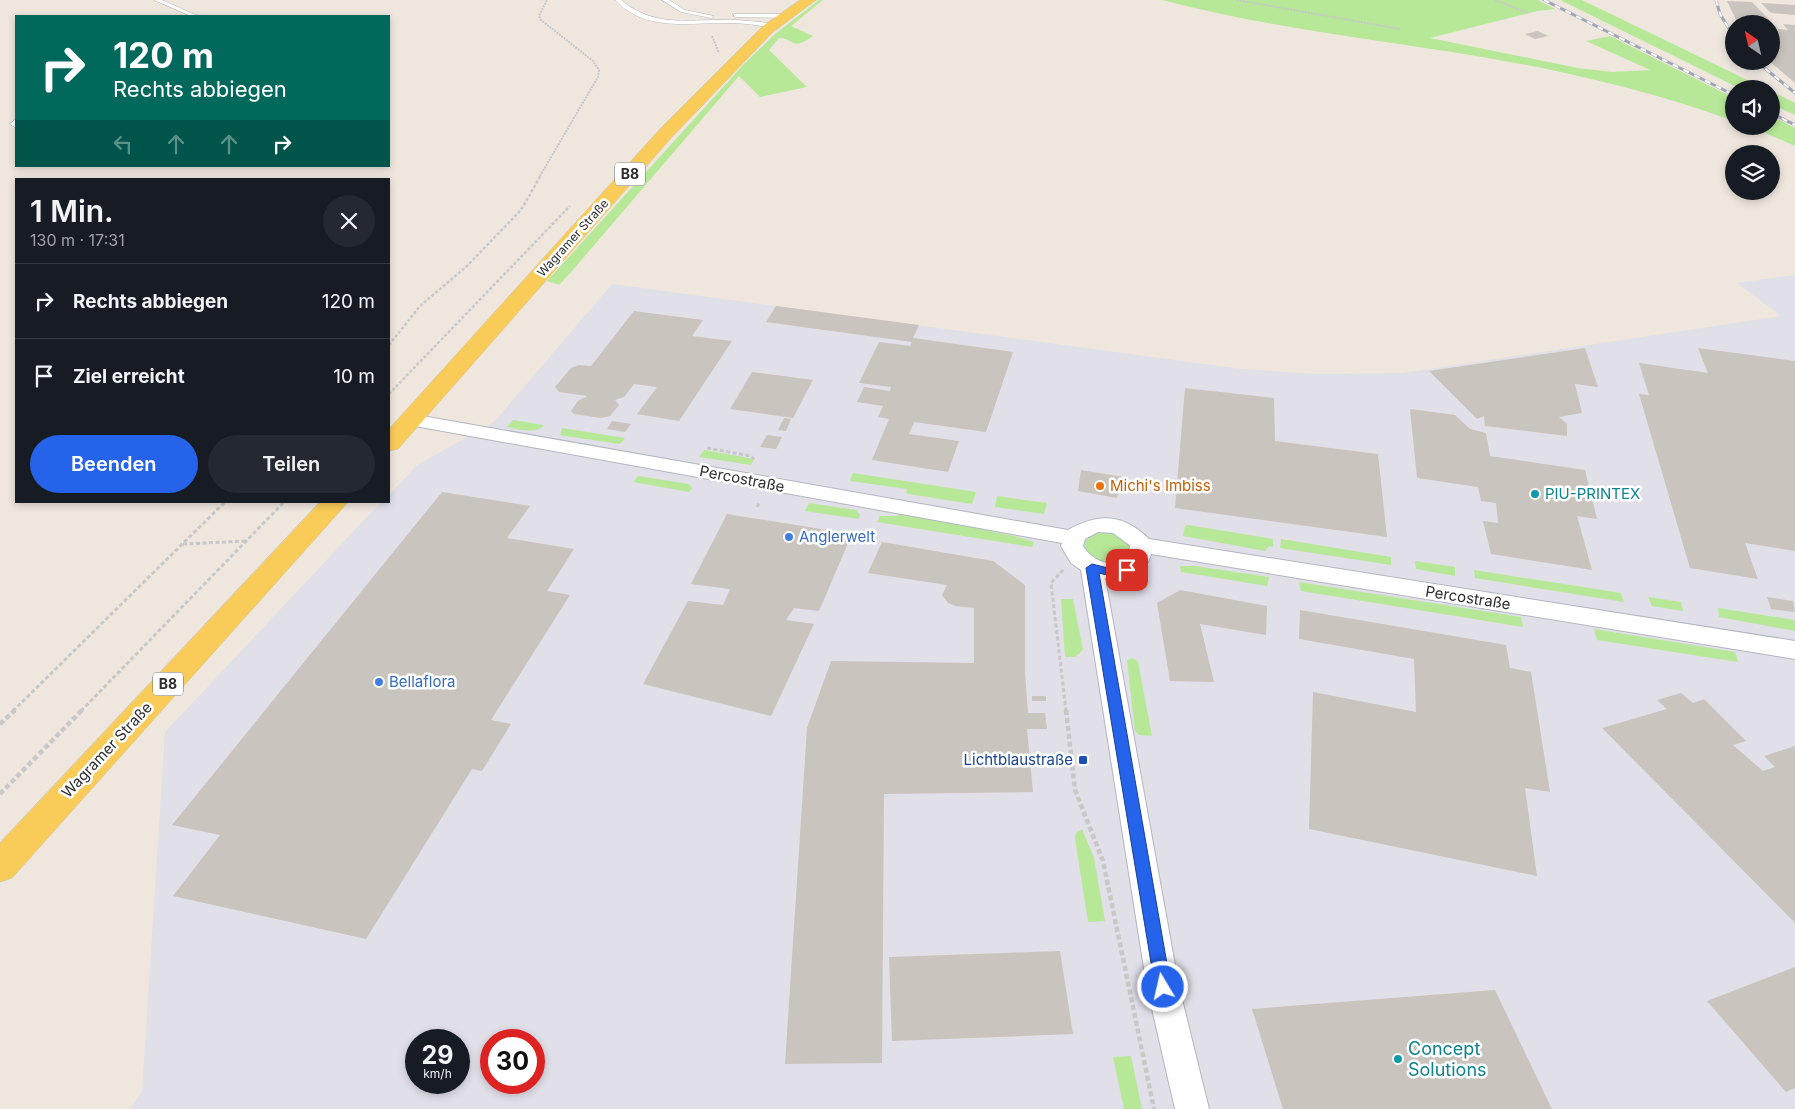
<!DOCTYPE html>
<html lang="de">
<head>
<meta charset="utf-8">
<style>
	:root { --surface:#171b24; --page:#242831; --text:#f1f3f6; --muted:#9ea1a6; --line:#363941; --accent:#2563eb }
	body { margin:0; font-family:Inter,sans-serif; background:var(--page); color:var(--text); height:100vh; display:flex; flex-direction:column; font-size:19px; white-space:nowrap }
	* { box-sizing:border-box; margin:0 }
	p { font-size:16px; color:var(--muted) }
	.icon { flex:none; width:28px; height:28px; fill:none; stroke:currentColor; stroke-width:2; stroke-linecap:round; stroke-linejoin:round }
	.map { position:relative; flex:1; overflow:hidden }
	.panel { position:absolute; left:15px; top:178px; width:375px; height:325px; display:flex; flex-direction:column; background:var(--surface); border-radius:0px; box-shadow:0 2px 8px #0003 }
	.panel>* { flex:none }
	.banner { position:absolute; left:15px; top:15px; width:375px; height:152px; border-radius:0px; box-shadow:0 2px 8px #0003; background:#00695c; color:#fff; overflow:hidden }
	.needle { width:32px; rotate:326deg }
	.controls { position:absolute; left:1725px; top:15px; display:grid; gap:10px }
	.controls a { display:grid; place-items:center; width:55px; height:55px; border-radius:50%; background:var(--surface); box-shadow:0 2px 8px #0003; font-size:25px }
	.speed { position:absolute; left:405px; top:1029px; display:flex; gap:10px; font-size:25px; font-weight:700; text-align:center }
	.speed>* { display:grid; place-content:center; width:65px; height:65px; border-radius:50%; background:var(--surface); box-shadow:0 2px 8px #0003; line-height:1 }
	.speed small { font-size:12px; font-weight:400 }
	.speed .limit { border:8px solid #d22; background:#fff; color:#111 }
	.pin { position:absolute; display:grid; place-items:center; width:42px; height:42px; color:#fff; margin:-21px; border-radius:10px; box-shadow:0 2px 8px #0006 }
	.me { position:absolute; width:55px; margin:-28px; rotate:351deg; stroke-linejoin:round; filter:drop-shadow(0 0 4px #0008) }
	.turn { display:flex; align-items:center; gap:18px; height:105px; padding:0 15px; font-size:22px }
	.turn .icon { width:65px; height:65px; stroke-width:2.5 }
	.turn b { display:block; font-size:35px; line-height:42px }
	.lanes { display:flex; align-items:center; height:48px; padding:0 15px; background:#0003; justify-content:center; gap:25px; direction:ltr }
	.lanes .off { opacity:.35 }
	.round { display:grid; place-items:center; flex:none; width:52px; height:52px; border-radius:26px; background:var(--page) }
	.head { display:flex; align-items:center; justify-content:space-between; height:85px; padding:0 15px }
	h1 { font-size:30px; font-weight:600; line-height:38px }
	.cta { display:flex; gap:10px; margin-top:auto; padding:10px 15px }
	.cta a { flex:1; height:58px; border-radius:30px; background:var(--accent); color:#fff; font-size:20px; font-weight:600; line-height:58px; text-align:center }
	.cta a+a { background:var(--page); color:var(--text) }
	ul { padding:0; list-style:none }
	li { display:flex; align-items:center; gap:15px; height:75px; padding:0 15px; border-top:1px solid var(--line) }
	li div { flex:1 }
	li b { display:block; font-size:19px }
	li em { font-style:normal }
	.map>svg:first-child { display:block }
	.industrial { fill:#e1dfe7; fill-rule:evenodd }
	.green { fill:#b7e898 }
	.building { fill:#cac4be }
	.lines { fill:none; stroke-linecap:round; stroke-linejoin:round }
	.lane-casing { stroke:#b2b6c1; stroke-width:1 }
	.street-casing { stroke:#b2b6c1; stroke-width:2 }
	.primary-casing { stroke:#c8c8c8; stroke-width:1 }
	.path-far3 { stroke:#c8c8c8; stroke-width:2; stroke-dasharray:2 1; stroke-linecap:butt }
	.path-far2 { stroke:#c8c8c8; stroke-width:2.5; stroke-dasharray:3 2; stroke-linecap:butt }
	.path-far1 { stroke:#c8c8c8; stroke-width:3; stroke-dasharray:4 2.5; stroke-linecap:butt }
	.path { stroke:#c8c8c8; stroke-width:4.5; stroke-dasharray:5 3; stroke-linecap:butt }
	.lane { fill:#fff; fill-rule:evenodd }
	.street { fill:#fff; fill-rule:evenodd }
	.primary { fill:#f9cc59; fill-rule:evenodd }
	.rail-casing { stroke:#a0a5b8; stroke-width:3 }
	.rail { stroke:#fff; stroke-width:2; stroke-dasharray:6; stroke-linecap:butt }
	.route { fill:#2563eb; stroke:#184099 }
	.food-dot { fill:#e8710a; stroke:#fff; stroke-width:2 }
	.culture-dot { fill:#0f9aa8; stroke:#fff; stroke-width:2 }
	.shop-dot { fill:#3f7fe0; stroke:#fff; stroke-width:2 }
	.transit-dot { fill:#1a4fb4; stroke:#fff; stroke-width:2 }
	.labels { text-anchor:middle; stroke-width:5; stroke-linejoin:round; paint-order:stroke }
	.far-street-label { font-size:12px; fill:#2d2d2d; stroke:#fff }
	.shield { fill:#fff; stroke:#6c6c6c; stroke-width:1 }
	.shield-label { font-size:14px; font-weight:bold; fill:#2d2d2d }
	.street-label { font-size:15px; fill:#2d2d2d; stroke:#fff }
	.food-label { font-size:15px; fill:#c56008; stroke:#fff; text-anchor:start }
	.culture-label { font-size:15px; fill:#0d838f; stroke:#fff; text-anchor:start }
	.shop-label { font-size:15px; fill:#366cbe; stroke:#fff; text-anchor:start }
	.transit-label { font-size:15px; fill:#164399; stroke:#fff; text-anchor:end }
	.near-culture-label { font-size:18px; fill:#0d838f; stroke:#fff; text-anchor:start }
</style>
</head>
<body>
<div class="map">
<svg width="1795" height="1109" viewBox="0 0 1795 1109">
	<rect width="100%" height="100%" fill="#efe7de"/>
	<path class="industrial" d="M 1795,275 L 1795,1109 L 130,1109 L 142,1091 L 165,732 L 382,501 L 389,501 L 389,495 L 417,465 L 494,422 L 612,284 L 1241,369 L 1318,374 L 1403,373 L 1781,316 L 1737,283 ZM 416,1040 L 459,1040 L 459,1082 L 416,1082 ZM 491,1040 L 534,1040 L 534,1082 L 491,1082 Z"/>
	<g class="green">
		<path d="M 819,0 L 823,0 L 791,26 L 813,36 C 790,52 795,38 779,38 L 769,50 L 807,87 L 760,97 L 739,76 L 572,271 L 559,285 L 547,281 L 745,63 L 775,34 Z"/>
		<path d="M 1162,0 L 1538,0 L 1555,9 L 1537,11 L 1430,38 L 1578,68 L 1612,72 L 1650,70 L 1586,41 L 1610,36 L 1734,98 L 1734,121 C 1642,88 1547,67 1452,52 C 1355,37 1257,25 1162,0 Z"/>
		<path d="M 1560,0 L 1582,0 L 1766,89 L 1741,89 Z"/>
		<path d="M 1771,91 L 1795,103 L 1795,115 L 1771,104 Z"/>
		<path d="M 1771,116 L 1795,128 L 1795,146 L 1749,126 L 1771,126 Z"/>
		<path d="M 513,420 L 544,425 C 535,435 519,429 507,427 Z"/>
		<path d="M 562,428 L 625,438 L 620,444 L 565,436 L 560,435 Z"/>
		<path d="M 704,450 L 754,459 L 751,465 L 699,457 Z"/>
		<path d="M 853,473 L 976,492 L 972,504 L 908,494 L 906,493 L 907,489 L 850,481 Z"/>
		<path d="M 638,476 L 689,484 L 692,488 L 689,492 L 633,482 Z"/>
		<path d="M 997,496 L 1047,503 L 1044,514 L 995,507 Z"/>
		<path d="M 809,503 L 856,510 L 860,515 L 858,519 L 805,511 Z"/>
		<path d="M 901,513 L 1014,536 L 1034,542 L 1032,547 L 877,522 L 880,516 L 897,516 Z"/>
		<path d="M 1188,525 L 1273,539 L 1273,547 L 1269,546 L 1265,551 L 1183,536 L 1185,526 Z"/>
		<path d="M 1110,532 C 1162,548 1094,585 1084,543 C 1091,534 1099,532 1110,532 Z"/>
		<path d="M 1281,539 L 1391,557 L 1391,565 L 1280,548 Z"/>
		<path d="M 1415,561 L 1455,567 L 1455,576 L 1416,569 Z"/>
		<path d="M 1180,566 L 1195,566 L 1269,577 L 1267,586 L 1181,572 Z"/>
		<path d="M 1474,570 L 1621,593 L 1624,602 L 1475,578 Z"/>
		<path d="M 1299,582 L 1521,617 L 1523,627 L 1301,591 Z"/>
		<path d="M 1648,597 L 1681,602 L 1683,611 L 1652,606 Z"/>
		<path d="M 1061,599 L 1073,599 L 1083,650 L 1075,657 L 1065,657 Z"/>
		<path d="M 1718,608 L 1795,620 L 1795,631 L 1719,617 Z"/>
		<path d="M 1594,629 L 1735,652 L 1738,662 L 1597,640 Z"/>
		<path d="M 1133,658 L 1138,662 L 1152,736 L 1139,735 L 1135,731 L 1127,660 Z"/>
		<path d="M 1082,829 L 1094,858 L 1105,921 L 1088,922 L 1075,838 L 1076,833 Z"/>
		<path d="M 1131,1056 L 1142,1109 L 1124,1109 L 1113,1057 Z"/>
	</g>
	<g class="building">
		<path d="M 1727,1 L 1752,2 L 1778,29 L 1788,30 L 1783,24 L 1795,25 L 1795,83 L 1769,61 L 1771,61 L 1771,24 L 1738,24 Z"/>
		<path d="M 1761,3 L 1795,5 L 1795,15 L 1771,13 Z"/>
		<path d="M 1538,31 L 1548,36 L 1535,39 L 1525,34 Z"/>
		<path d="M 776,306 L 919,325 L 913,338 L 1013,352 L 986,432 L 914,422 L 909,434 L 959,441 L 948,472 L 872,460 L 889,419 L 878,417 L 883,406 L 857,402 L 864,387 L 890,391 L 891,387 L 859,383 L 879,342 L 910,346 L 912,342 L 766,322 Z"/>
		<path d="M 634,311 L 703,320 L 692,336 L 732,341 L 679,421 L 637,414 L 657,387 L 634,384 L 624,397 L 615,400 L 619,405 L 610,416 L 601,418 L 574,414 L 571,411 L 578,401 L 587,396 L 559,392 L 555,387 L 571,368 L 579,365 L 591,366 Z"/>
		<path d="M 1585,348 L 1598,387 L 1575,384 L 1582,413 L 1559,417 L 1567,424 L 1567,436 L 1485,426 L 1484,416 L 1477,419 L 1429,371 Z"/>
		<path d="M 1698,348 L 1795,361 L 1795,551 L 1745,543 L 1758,579 L 1690,568 L 1639,394 L 1649,395 L 1639,363 L 1708,373 Z"/>
		<path d="M 752,372 L 813,380 L 793,418 L 730,409 Z"/>
		<path d="M 1185,388 L 1274,398 L 1275,441 L 1378,454 L 1387,537 L 1175,508 Z"/>
		<path d="M 1410,409 L 1455,415 L 1470,429 L 1486,433 L 1490,456 L 1585,470 L 1597,519 L 1577,516 L 1592,570 L 1491,554 L 1483,521 L 1498,523 L 1496,503 L 1481,501 L 1478,487 L 1417,478 Z"/>
		<path d="M 784,418 L 791,419 L 786,431 L 778,430 Z"/>
		<path d="M 612,421 L 631,424 L 625,432 L 607,429 Z"/>
		<path d="M 767,435 L 782,437 L 776,449 L 760,447 Z"/>
		<path d="M 1081,470 L 1123,477 L 1117,498 L 1078,491 Z"/>
		<path d="M 442,492 L 530,506 L 507,538 L 574,549 L 547,591 L 570,595 L 491,720 L 511,724 L 482,771 L 472,769 L 366,939 L 173,896 L 220,835 L 172,825 Z"/>
		<path d="M 727,514 L 852,534 L 819,611 L 794,608 L 786,620 L 814,624 L 771,716 L 643,684 L 688,601 L 723,605 L 730,589 L 691,584 Z"/>
		<path d="M 882,542 L 993,561 L 1025,585 L 1025,673 L 1028,713 L 1045,713 L 1047,729 L 1027,729 L 1033,792 L 884,794 L 882,1063 L 785,1064 L 807,728 L 831,661 L 974,663 L 974,608 L 955,606 L 948,603 L 942,595 L 947,585 L 868,573 Z"/>
		<path d="M 1180,590 L 1267,606 L 1266,635 L 1200,624 L 1214,682 L 1170,681 L 1157,603 Z"/>
		<path d="M 1767,597 L 1793,601 L 1795,612 L 1771,609 Z"/>
		<path d="M 1300,610 L 1506,645 L 1510,668 L 1531,672 L 1550,792 L 1525,788 L 1537,876 L 1309,829 L 1313,692 L 1416,712 L 1414,659 L 1299,639 Z"/>
		<path d="M 1681,693 L 1693,703 L 1704,699 L 1746,741 L 1733,745 L 1763,771 L 1775,767 L 1764,756 L 1795,746 L 1795,923 L 1602,728 L 1667,709 L 1657,700 Z"/>
		<rect x="1032" y="696" width="14" height="5"/>
		<path d="M 1060,951 L 1073,1034 L 892,1041 L 889,957 Z"/>
		<path d="M 1795,967 L 1795,1088 L 1786,1092 L 1707,1001 Z"/>
		<path d="M 1495,990 L 1552,1109 L 1283,1109 L 1252,1009 Z"/>
	</g>
	<g class="lines">
		<defs>
			<g id="lane">
				<path d="M 154,0 L 162,0 L 198,16 L 191,16 Z"/>
				<path d="M 615,0 L 621,0 C 660,33 703,15 749,21 C 757,22 768,22 775,26 L 772,28 C 758,25 744,23 729,23 C 689,22 646,33 615,0 Z"/>
				<path d="M 662,0 L 669,0 L 685,10 L 714,16 L 711,18 L 681,12 Z"/>
				<path d="M 733,14 L 788,14 L 791,16 L 788,18 L 735,17 Z"/>
				<path d="M 16,119 L 16,128 L 10,124 Z"/>
			</g>
			<path id="street" d="M 411,414 L 1068,530 C 1098,513 1123,513 1149,539 L 1795,641 L 1795,659 L 1151,554 C 1146,574 1125,584 1105,578 L 1179,987 L 1209,1109 L 1175,1109 L 1147,987 L 1081,570 L 1071,563 L 1061,546 L 1062,543 L 404,424 L 401,420 L 404,416 ZM 1098,532 L 1113,533 L 1128,544 L 1130,546 L 1127,559 C 1112,569 1092,561 1083,546 L 1085,539 Z"/>
			<g id="primary">
				<path d="M 800,0 L 816,0 L 773,32 L 672,137 L 398,449 L 389,451 L 389,429 L 660,129 L 763,26 Z"/>
				<path d="M 321,501 L 349,501 L 12,878 L 0,882 L 0,843 Z"/>
			</g>
		</defs>
		<use href="#lane" class="lane-casing"/>
		<use href="#street" class="street-casing"/>
		<use href="#primary" class="primary-casing"/>
		<g class="path-far3">
			<path d="M 1237,0 L 1400,29"/>
			<path d="M 1495,0 L 1528,13"/>
			<path d="M 712,36 L 719,53"/>
			<path d="M 540,176 L 598,77 L 599,70 L 593,61 L 541,20 L 539,16 L 547,0"/>
		</g>
		<g class="path-far2">
			<path d="M 389,345 L 420,306 L 466,267 L 521,210 L 541,175"/>
			<path d="M 389,394 L 570,206"/>
		</g>
		<g class="path-far1">
			<path d="M 707,448 L 751,456 L 754,459"/>
			<path d="M 757,507 L 760,502"/>
			<path d="M 183,544 L 246,541"/>
			<path d="M 1063,570 L 1051,583 L 1066,711"/>
			<path d="M 13,711 L 226,501"/>
			<path d="M 81,711 L 285,501"/>
		</g>
		<g class="path">
			<path d="M 1066,710 L 1075,790 L 1103,861 L 1154,1109"/>
			<path d="M 0,724 L 15,710"/>
			<path d="M 0,794 L 82,710"/>
		</g>
		<use href="#lane" class="lane"/>
		<use href="#street" class="street"/>
		<use href="#primary" class="primary"/>
		<defs>
			<g id="rail">
				<path d="M 1544,0 L 1734,95"/>
				<path d="M 1716,0 L 1720,14 L 1734,37"/>
				<path d="M 1756,61 L 1795,93"/>
				<path d="M 1771,113 L 1795,125"/>
			</g>
		</defs>
		<use href="#rail" class="rail-casing"/>
		<use href="#rail" class="rail"/>
	</g>
	<path class="route" d="M 1092,564 L 1108,568 L 1127,566 L 1133,570 C 1126,577 1108,576 1099,573 L 1171,987 L 1168,993 L 1163,995 L 1157,993 L 1155,987 L 1086,568 Z"/>
	<circle class="food-dot" cx="1100" cy="486" r="5"/>
	<g class="culture-dot">
		<circle cx="1535" cy="494" r="5"/>
		<circle cx="1398" cy="1059" r="5"/>
	</g>
	<g class="shop-dot">
		<circle cx="789" cy="537" r="5"/>
		<circle cx="379" cy="682" r="5"/>
	</g>
	<rect class="transit-dot" x="1078" y="755" width="10" height="10" rx="2.5"/>
	<g class="labels">
		<g class="far-street-label">
			<text transform="translate(573 238) rotate(-48)" y="4">Wagramer Straße</text>
		</g>
		<g class="shield">
			<rect x="615" y="162.5" width="30" height="23" rx="4"/>
			<rect x="153" y="672.5" width="30" height="23" rx="4"/>
		</g>
		<g class="shield-label">
			<text x="630" y="179">B8</text>
			<text x="168" y="689">B8</text>
		</g>
		<g class="street-label">
			<text transform="translate(742 479) rotate(11)" y="5">Percostraße</text>
			<text transform="translate(1468 598) rotate(9)" y="5">Percostraße</text>
			<text transform="translate(107 750) rotate(-47)" y="5">Wagramer Straße</text>
		</g>
		<g class="food-label">
			<text x="1110" y="491">Michi's Imbiss</text>
		</g>
		<g class="culture-label">
			<text x="1545" y="499">PIU-PRINTEX</text>
		</g>
		<g class="shop-label">
			<text x="799" y="542">Anglerwelt</text>
			<text x="389" y="687">Bellaflora</text>
		</g>
		<g class="transit-label">
			<text x="1073" y="765">Lichtblaustraße</text>
		</g>
		<g class="near-culture-label">
			<text x="1408" y="1055">Concept<tspan x="1408" dy="21">Solutions</tspan></text>
		</g>
	</g>
</svg>
<div class="controls">
<a><svg class="needle" viewBox="-14 -14 28 28"><path d="M0-13l5 13h-10z" fill="#e53935"/><path d="M0 13l5-13h-10z" fill="#9ea1a6"/></svg></a>
<a><svg class="icon" aria-label="sound" viewBox="0 0 24 24"><path d="M4 9h4l5-4v14l-5-4H4zM17 9q2 3 0 6"/></svg></a>
<a><svg class="icon" aria-label="layers" viewBox="0 0 24 24"><path d="M12 4l9 5-9 5-9-5zM3 14l9 5 9-5"/></svg></a>
</div>
<div class="speed"><div>29<small>km/h</small></div><div class="limit">30</div></div>
<div class="pin" style="left:1127px;top:570px;background:#d93025"><svg class="icon" aria-label="arrive" viewBox="0 0 24 24"><path d="M6 21V4h12l-3 4 3 4H6"/></svg></div>
<svg class="me" style="left:1163px;top:987px" viewBox="-20 -20 40 40"><circle r="17" fill="#2563eb" stroke="#fff" stroke-width="3"/><path d="M0-11L8 9 0 5-8 9z" fill="#fff"/></svg>
<div class="banner">
<div class="turn"><svg class="icon" aria-label="right" viewBox="0 0 24 24"><path d="M7 20v-9h11M14 6l5 5-5 5"/></svg><div><b>120 m</b>Rechts abbiegen</div></div>
<div class="lanes"><svg class="icon off" aria-label="left" viewBox="0 0 24 24"><path d="M17 20v-9H6M10 6l-5 5 5 5"/></svg><svg class="icon off" aria-label="ahead" viewBox="0 0 24 24"><path d="M12 20V5M6 11l6-6 6 6"/></svg><svg class="icon off" aria-label="ahead" viewBox="0 0 24 24"><path d="M12 20V5M6 11l6-6 6 6"/></svg><svg class="icon" aria-label="right" viewBox="0 0 24 24"><path d="M7 20v-9h11M14 6l5 5-5 5"/></svg></div>
</div>
<section class="panel">
<div class="head"><div><h1>1 Min.</h1><p>130 m · 17:31</p></div><a class="round"><svg class="icon" aria-label="close" viewBox="0 0 24 24"><path d="M6 6l12 12M18 6L6 18"/></svg></a></div>
<ul>
<li><svg class="icon" aria-label="right" viewBox="0 0 24 24"><path d="M7 20v-9h11M14 6l5 5-5 5"/></svg><div><b>Rechts abbiegen</b></div><em>120 m</em></li>
<li><svg class="icon" aria-label="arrive" viewBox="0 0 24 24"><path d="M6 21V4h12l-3 4 3 4H6"/></svg><div><b>Ziel erreicht</b></div><em>10 m</em></li>
</ul>
<div class="cta"><a>Beenden</a><a>Teilen</a></div>
</section>
</div>
</body>
</html>
